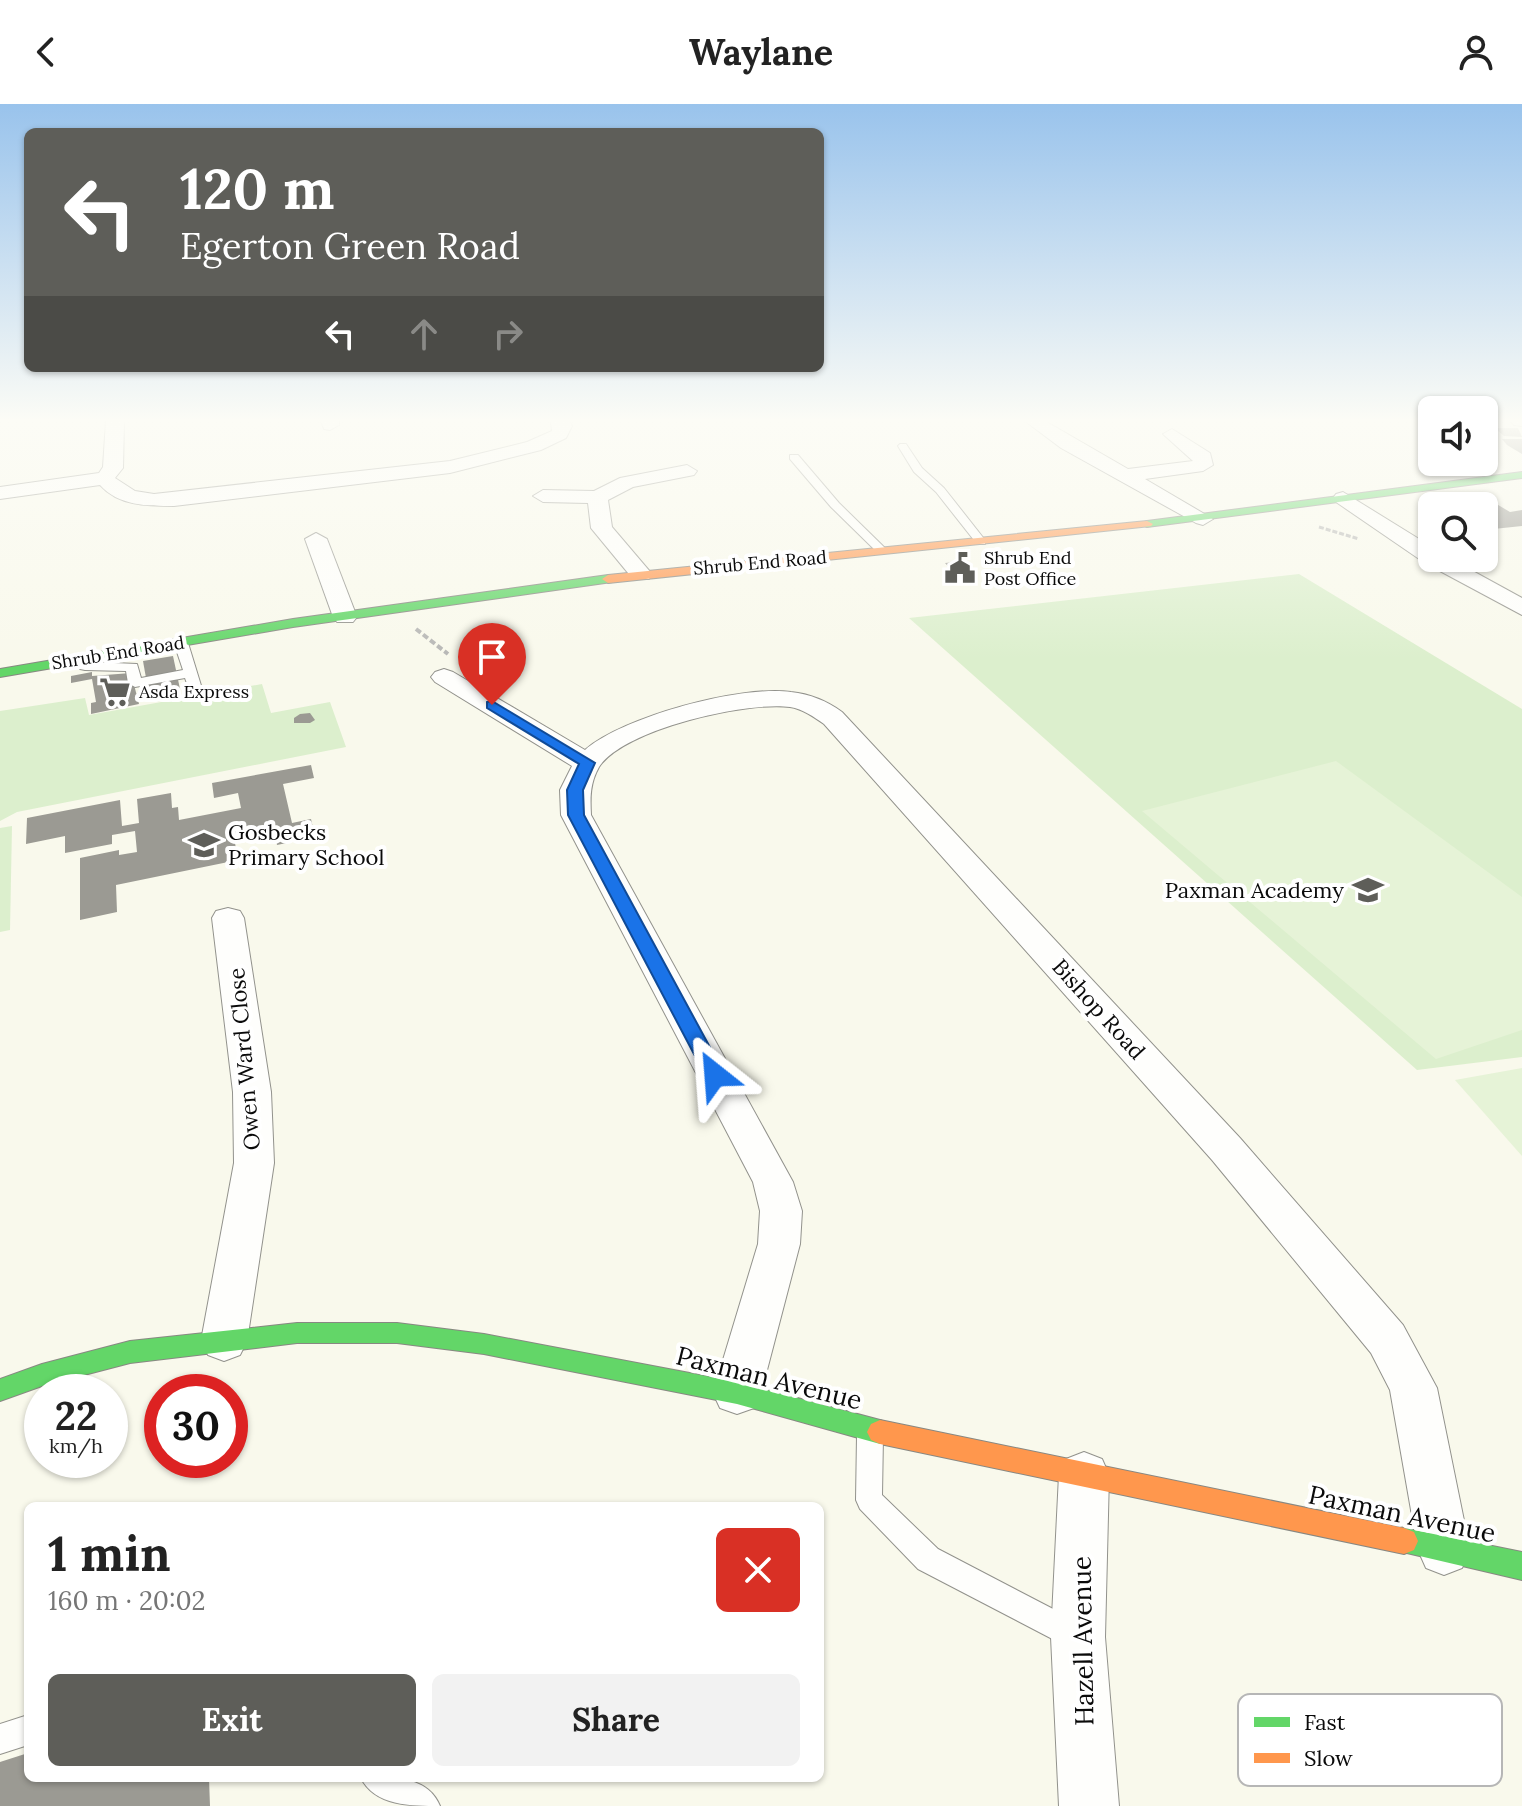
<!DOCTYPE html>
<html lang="en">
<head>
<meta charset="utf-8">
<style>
	:root { --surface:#fff; --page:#f2f2f2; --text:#222; --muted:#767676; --accent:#5e5e59 }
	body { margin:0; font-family:Lora,serif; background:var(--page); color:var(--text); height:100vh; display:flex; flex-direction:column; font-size:30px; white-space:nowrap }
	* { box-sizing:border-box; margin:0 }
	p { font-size:26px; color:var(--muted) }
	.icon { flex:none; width:44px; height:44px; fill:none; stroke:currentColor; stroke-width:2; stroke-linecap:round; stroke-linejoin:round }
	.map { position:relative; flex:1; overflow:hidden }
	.drawer { position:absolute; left:24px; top:1398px; width:800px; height:280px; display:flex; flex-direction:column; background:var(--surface); border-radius:12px; box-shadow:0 2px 6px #0004 }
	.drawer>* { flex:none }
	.hud { position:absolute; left:24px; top:24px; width:800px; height:244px; border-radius:12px; box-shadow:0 2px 6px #0004; background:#5e5e59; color:#fff; overflow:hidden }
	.tools { position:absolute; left:1418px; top:292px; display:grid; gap:16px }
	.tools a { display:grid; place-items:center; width:80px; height:80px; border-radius:12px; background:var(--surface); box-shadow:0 2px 6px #0004; font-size:40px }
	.speed { position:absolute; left:24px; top:1270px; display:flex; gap:16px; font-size:40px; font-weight:700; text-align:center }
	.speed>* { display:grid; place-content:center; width:104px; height:104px; border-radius:50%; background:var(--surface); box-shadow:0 2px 6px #0004; line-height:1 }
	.speed small { font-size:20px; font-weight:400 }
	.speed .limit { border:12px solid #d22; background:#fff; color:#111 }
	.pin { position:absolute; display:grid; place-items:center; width:68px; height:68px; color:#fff; margin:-82px -34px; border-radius:50% 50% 50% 0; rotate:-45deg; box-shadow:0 0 8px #0007 }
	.pin .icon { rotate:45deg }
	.me { position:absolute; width:88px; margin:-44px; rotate:332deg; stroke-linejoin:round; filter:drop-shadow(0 0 6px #0008) }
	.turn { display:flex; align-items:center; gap:28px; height:168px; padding:0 24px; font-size:36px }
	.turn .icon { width:104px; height:104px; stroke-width:2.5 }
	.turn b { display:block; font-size:56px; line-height:68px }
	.lanes { display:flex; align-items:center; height:76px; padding:0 24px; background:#0003; justify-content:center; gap:40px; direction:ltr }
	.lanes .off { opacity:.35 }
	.round { display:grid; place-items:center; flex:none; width:84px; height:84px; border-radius:12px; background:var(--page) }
	.head { display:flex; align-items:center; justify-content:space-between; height:136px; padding:0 24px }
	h1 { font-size:48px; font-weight:700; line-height:60px }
	.cta { display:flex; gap:16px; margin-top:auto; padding:16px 24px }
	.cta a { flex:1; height:92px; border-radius:12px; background:var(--accent); color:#fff; font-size:32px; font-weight:700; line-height:92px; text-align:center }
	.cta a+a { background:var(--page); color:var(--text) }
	header { display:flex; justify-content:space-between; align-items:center; height:104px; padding:0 24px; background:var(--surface); font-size:36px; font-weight:700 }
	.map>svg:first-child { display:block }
	.green { fill:#dcefcd }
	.pitch { fill:#e6f3d7 }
	.building { fill:#9b9a93 }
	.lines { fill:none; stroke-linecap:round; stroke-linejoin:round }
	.lane-casing { stroke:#92928c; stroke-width:2 }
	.street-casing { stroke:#92928c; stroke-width:2 }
	.fast-casing { stroke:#888882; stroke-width:2 }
	.slow-casing { stroke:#888882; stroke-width:2 }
	.path-far1 { stroke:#b7b7b5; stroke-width:3; stroke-dasharray:5 2; stroke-linecap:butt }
	.path { stroke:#b7b7b5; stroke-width:4; stroke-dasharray:6 3; stroke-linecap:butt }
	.lane { fill:#fefefc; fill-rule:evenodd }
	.street { fill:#fefefc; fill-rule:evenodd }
	.fast { fill:#63d668; fill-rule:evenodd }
	.slow { fill:#ff974d; fill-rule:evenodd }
	.route { fill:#1a73e8; stroke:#114b97; stroke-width:2 }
	.labels { text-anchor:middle; stroke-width:8; stroke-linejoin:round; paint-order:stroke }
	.far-poi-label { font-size:18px; fill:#0a0a0a; stroke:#fff; text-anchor:start }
	.far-street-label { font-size:18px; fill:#0a0a0a; stroke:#fff }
	.poi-label { font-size:22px; fill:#0a0a0a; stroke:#fff; text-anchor:start }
	.street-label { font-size:22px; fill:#0a0a0a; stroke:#fff }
	.near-street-label { font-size:26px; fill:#0a0a0a; stroke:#fff }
	.key { fill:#fff; stroke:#b6b6b6; stroke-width:2 }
	.key-label { font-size:22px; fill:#0a0a0a }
</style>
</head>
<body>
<header><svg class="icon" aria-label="back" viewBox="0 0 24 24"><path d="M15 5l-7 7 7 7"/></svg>Waylane<svg class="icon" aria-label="person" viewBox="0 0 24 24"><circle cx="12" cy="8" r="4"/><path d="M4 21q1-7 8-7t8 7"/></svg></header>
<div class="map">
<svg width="1522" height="1702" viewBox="0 0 1522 1702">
	<rect width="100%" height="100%" fill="#f9f9ec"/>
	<g class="green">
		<path d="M 1299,470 L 1522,605 L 1522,953 L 1417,966 L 909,514 Z"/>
		<path d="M 262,580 L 271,609 L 330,598 L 346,643 L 17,708 L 0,717 L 0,607 L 85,594 L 89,611 Z"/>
		<path d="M 12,722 L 10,826 L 0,828 L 0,724 Z"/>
	</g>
	<g class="pitch">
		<path d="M 1336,657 L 1522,793 L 1522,926 L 1436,955 L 1142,707 Z"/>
		<path d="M 1522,964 L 1522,1052 L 1455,976 Z"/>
	</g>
	<g class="building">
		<path d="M 1495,324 L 1518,324 L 1522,333 L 1504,332 Z"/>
		<path d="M 1502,335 L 1522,335 L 1522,350 L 1507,341 Z"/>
		<path d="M 1488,395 L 1510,408 L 1522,406 L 1522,422 L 1484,426 L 1484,402 L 1465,397 Z"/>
		<path d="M 965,457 L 975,468 L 955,470 L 945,459 Z"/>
		<path d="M 173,552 L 180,585 L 149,591 L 143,557 Z"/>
		<path d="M 92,568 L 92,572 L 131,569 L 139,600 L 91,610 L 91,599 L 96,598 L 92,575 L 71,579 L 71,572 Z"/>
		<path d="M 310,609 L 315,616 L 310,619 L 294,619 L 294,614 L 300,610 Z"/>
		<path d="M 311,661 L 314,674 L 283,680 L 292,719 L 311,715 L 315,733 L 277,741 L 276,736 L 259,739 L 259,735 L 235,739 L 238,756 L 116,781 L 117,808 L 80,816 L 80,754 L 119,746 L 119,751 L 137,748 L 135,727 L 112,731 L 112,740 L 65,749 L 65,732 L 26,740 L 27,714 L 120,696 L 122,722 L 139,719 L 137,695 L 171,689 L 172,704 L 178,703 L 179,716 L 241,704 L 238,689 L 214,694 L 212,679 Z"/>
		<path d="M 28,1649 L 28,1674 L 209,1674 L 210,1702 L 0,1702 L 0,1658 Z"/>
	</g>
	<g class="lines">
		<defs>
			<g id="lane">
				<path d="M 900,340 L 906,340 L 922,364 L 944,384 L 985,436 L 985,440 L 977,440 L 936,388 L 914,368 L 898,342 Z"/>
				<path d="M 790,351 L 798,351 L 839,399 L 886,445 L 886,449 L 878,449 L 831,403 L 790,355 Z"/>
				<path d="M 181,535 L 188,539 L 203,588 L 201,591 L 191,591 L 185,574 L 135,583 L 128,579 L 126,567 L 85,566 L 80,565 L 75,555 L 82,551 L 90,558 L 137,560 L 141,574 L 183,566 L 174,539 Z"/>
				<path d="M 870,1320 L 879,1324 L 883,1332 L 882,1391 L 938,1445 L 1082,1520 L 1086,1530 L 1082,1540 L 1072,1544 L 1062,1540 L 918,1465 L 860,1405 L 856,1396 L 857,1332 L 861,1324 Z"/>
				<path d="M 28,1611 L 28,1641 L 0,1650 L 0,1620 Z"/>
				<path d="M 361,1674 C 390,1674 427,1670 440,1702 C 411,1702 375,1702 361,1674 Z"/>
			</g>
			<g id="street">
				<path d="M 106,317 L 124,317 L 123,364 L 115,374 L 135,387 L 154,390 L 450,357 L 527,338 L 552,327 L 551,317 L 569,317 L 572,322 L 566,334 L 541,346 L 450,369 L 174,402 C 147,402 119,402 100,381 L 0,395 L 0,383 L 99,369 L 103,363 Z"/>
				<path d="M 321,317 L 339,317 L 339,321 L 330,326 L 324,325 Z"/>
				<path d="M 1025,317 L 1045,317 L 1128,365 L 1193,357 L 1163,330 L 1172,325 L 1210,349 L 1213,361 L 1203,367 L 1145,375 L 1213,415 L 1203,421 L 1196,419 L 1061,344 Z"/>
				<path d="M 1511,317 L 1522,317 L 1522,322 L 1514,321 Z"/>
				<path d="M 687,361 L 697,367 L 694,371 L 633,383 L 608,396 L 612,423 L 652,470 L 649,475 L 633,475 L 591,424 L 588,399 L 543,398 L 533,392 L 543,386 L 594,387 L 620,374 Z"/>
				<path d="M 1343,388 L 1432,443 L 1432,454 L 1449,454 L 1522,494 L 1522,511 L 1425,459 L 1336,398 L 1333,394 L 1336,390 Z"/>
				<path d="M 316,429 L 327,435 L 357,513 L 353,518 L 337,518 L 333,513 L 305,435 Z"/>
				<path d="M 444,565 L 453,568 L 585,646 C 623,613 740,581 791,588 C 810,590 827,597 842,608 L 1240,1034 L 1403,1221 L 1437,1284 L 1470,1446 L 1462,1464 L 1444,1471 L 1426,1464 L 1418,1446 L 1390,1286 L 1371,1249 L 1212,1056 L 824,620 C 814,613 803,605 790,603 C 748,597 623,625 599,663 C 590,679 590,693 591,711 L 793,1078 L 802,1107 L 800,1140 L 761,1289 L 754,1304 L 737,1310 L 720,1304 L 713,1289 L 758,1140 L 760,1107 L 753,1078 L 561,711 L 560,686 L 572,662 L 435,578 L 431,573 L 435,568 Z"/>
				<path d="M 228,804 L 240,807 L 244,814 L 271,988 L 274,1059 L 247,1237 L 240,1251 L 224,1257 L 208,1251 L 201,1237 L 234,1059 L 233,988 L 212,814 L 216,807 Z"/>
				<path d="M 1084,1348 L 1102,1355 L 1109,1371 L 1105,1533 L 1119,1702 L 1059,1702 L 1051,1533 L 1059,1371 L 1066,1355 Z"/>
			</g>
			<g id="fast">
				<path d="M 1522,368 L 1522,374 L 1147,423 L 1141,420 L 1147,417 Z"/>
				<path d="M 608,471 L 612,472 L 612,478 L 293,523 L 0,573 L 0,565 L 293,515 Z"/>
				<path d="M 297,1219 L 397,1219 L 484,1230 L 737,1278 L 880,1316 L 889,1320 L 893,1328 L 889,1336 L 880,1340 L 737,1300 L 484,1250 L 397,1239 L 297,1239 L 130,1259 L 42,1282 L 0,1297 L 0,1275 L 42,1260 L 130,1237 Z"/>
				<path d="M 1404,1424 L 1522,1448 L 1522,1476 L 1394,1446 L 1390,1437 L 1394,1428 Z"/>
			</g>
			<g id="slow">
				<path d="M 1147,417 L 1153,420 L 1151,422 L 608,479 L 602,475 L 608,471 Z"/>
				<path d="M 880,1316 L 1404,1424 L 1414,1428 L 1418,1437 L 1414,1446 L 1404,1450 L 880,1340 L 871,1336 L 867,1328 L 871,1320 Z"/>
			</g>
		</defs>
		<use href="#lane" class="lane-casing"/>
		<use href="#street" class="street-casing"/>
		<use href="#fast" class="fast-casing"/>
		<use href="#slow" class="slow-casing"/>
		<path class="path-far1" d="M 1319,423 L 1359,435"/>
		<path class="path" d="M 416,525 L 448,550"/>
		<use href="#lane" class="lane"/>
		<use href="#street" class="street"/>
		<use href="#fast" class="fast"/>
		<use href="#slow" class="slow"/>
	</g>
	<linearGradient id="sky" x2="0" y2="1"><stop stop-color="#99c3ec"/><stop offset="0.57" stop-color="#fcfcf6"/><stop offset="1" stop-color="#fcfcf6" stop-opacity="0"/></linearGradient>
	<rect width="1522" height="555" fill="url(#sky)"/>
	<path class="route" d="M 492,597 L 595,659 L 583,686 L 584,711 L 725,971 L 722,976 L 708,976 L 705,971 L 568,711 L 567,686 L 579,660 L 487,604 L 487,598 Z"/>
	<defs>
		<symbol id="civic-bare" viewBox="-9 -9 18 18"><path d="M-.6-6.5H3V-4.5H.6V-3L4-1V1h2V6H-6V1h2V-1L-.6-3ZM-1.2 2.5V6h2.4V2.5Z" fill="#5e5e59" stroke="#fff" stroke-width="2.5" paint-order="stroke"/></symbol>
		<symbol id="supermarket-bare" viewBox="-9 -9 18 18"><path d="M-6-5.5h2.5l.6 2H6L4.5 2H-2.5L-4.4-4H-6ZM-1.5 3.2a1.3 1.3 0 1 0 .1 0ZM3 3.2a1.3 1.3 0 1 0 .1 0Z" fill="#5e5e59" stroke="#fff" stroke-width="2.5" paint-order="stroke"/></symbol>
		<symbol id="school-bare" viewBox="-9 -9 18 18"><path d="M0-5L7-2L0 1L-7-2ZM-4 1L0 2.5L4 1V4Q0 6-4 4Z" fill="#5e5e59" stroke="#fff" stroke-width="2.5" paint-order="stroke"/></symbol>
	</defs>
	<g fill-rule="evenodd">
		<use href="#civic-bare" x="938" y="442" width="44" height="44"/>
		<use href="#supermarket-bare" x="93" y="566" width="44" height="44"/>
		<use href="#school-bare" x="182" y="719" width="44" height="44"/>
		<use href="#school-bare" x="1346" y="764" width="44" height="44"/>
	</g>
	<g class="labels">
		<g class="far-poi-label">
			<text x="984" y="460">Shrub End<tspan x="984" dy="21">Post Office</tspan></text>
			<text x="139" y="594">Asda Express</text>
		</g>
		<g class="far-street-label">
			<text transform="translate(760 459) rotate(-5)" y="6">Shrub End Road</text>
			<text transform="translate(118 549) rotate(-9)" y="6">Shrub End Road</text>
		</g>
		<g class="poi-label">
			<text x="228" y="736">Gosbecks<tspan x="228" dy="25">Primary School</tspan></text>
			<text x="1344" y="794" text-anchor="end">Paxman Academy</text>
		</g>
		<g class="street-label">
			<text transform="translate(1099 905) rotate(48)" y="8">Bishop Road</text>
			<text transform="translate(244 955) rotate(-95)" y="8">Owen Ward Close</text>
		</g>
		<g class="near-street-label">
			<text transform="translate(769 1274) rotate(14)" y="9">Paxman Avenue</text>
			<text transform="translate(1402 1410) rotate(12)" y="9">Paxman Avenue</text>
			<text transform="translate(1083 1537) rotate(-91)" y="9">Hazell Avenue</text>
		</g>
	</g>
	<rect x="1238" y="1590" width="264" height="92" rx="12" class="key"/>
	<rect x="1254" y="1613" width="36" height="10" fill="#63d668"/>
	<rect x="1254" y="1649" width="36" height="10" fill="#ff974d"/>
	<g class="key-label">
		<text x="1304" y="1626">Fast</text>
		<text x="1304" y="1662">Slow</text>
	</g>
</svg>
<div class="tools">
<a><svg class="icon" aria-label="sound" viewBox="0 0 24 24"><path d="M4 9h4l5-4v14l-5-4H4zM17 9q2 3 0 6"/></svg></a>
<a><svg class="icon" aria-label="search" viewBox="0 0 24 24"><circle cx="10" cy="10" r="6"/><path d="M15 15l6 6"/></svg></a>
</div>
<div class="speed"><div>22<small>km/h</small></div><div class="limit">30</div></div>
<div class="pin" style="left:492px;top:601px;background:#d93025"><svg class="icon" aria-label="arrive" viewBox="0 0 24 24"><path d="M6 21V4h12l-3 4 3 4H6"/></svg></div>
<svg class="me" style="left:715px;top:971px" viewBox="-20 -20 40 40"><path d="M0-17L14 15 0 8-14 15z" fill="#1a73e8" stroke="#fff" stroke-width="4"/></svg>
<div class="hud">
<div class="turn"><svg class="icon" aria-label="left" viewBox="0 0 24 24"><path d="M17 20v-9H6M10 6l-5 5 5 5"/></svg><div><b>120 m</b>Egerton Green Road</div></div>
<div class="lanes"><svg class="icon" aria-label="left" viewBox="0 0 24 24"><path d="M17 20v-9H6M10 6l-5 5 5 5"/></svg><svg class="icon off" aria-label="ahead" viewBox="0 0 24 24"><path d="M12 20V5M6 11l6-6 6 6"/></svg><svg class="icon off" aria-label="right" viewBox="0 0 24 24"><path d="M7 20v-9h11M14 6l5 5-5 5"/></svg></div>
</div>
<section class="drawer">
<div class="head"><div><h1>1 min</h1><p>160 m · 20:02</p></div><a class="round" style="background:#d93025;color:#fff"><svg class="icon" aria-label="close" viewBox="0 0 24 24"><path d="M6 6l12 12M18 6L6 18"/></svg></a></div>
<div class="cta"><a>Exit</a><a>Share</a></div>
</section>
</div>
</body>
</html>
